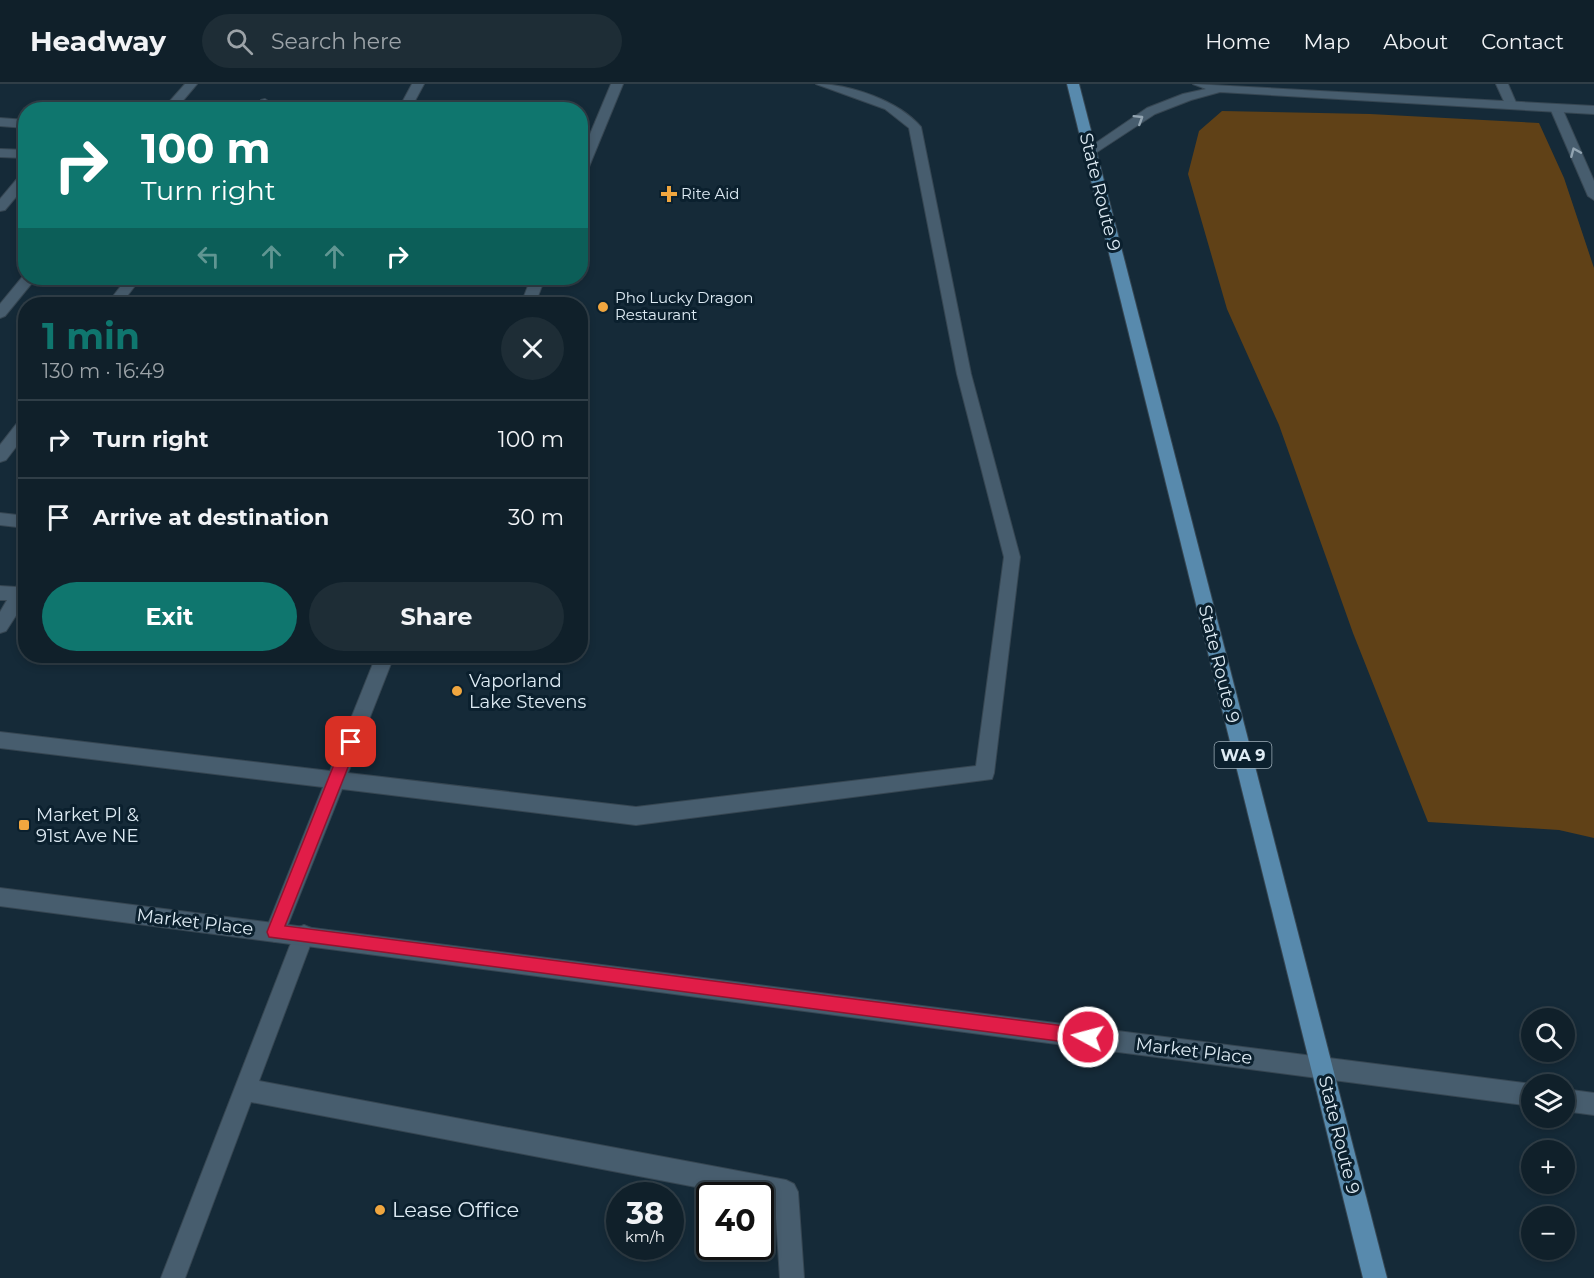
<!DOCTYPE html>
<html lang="en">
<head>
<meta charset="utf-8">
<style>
	:root { --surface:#10202a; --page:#1e2d36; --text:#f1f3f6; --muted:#9ca3a8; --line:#303e47; --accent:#0f766e }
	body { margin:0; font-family:Montserrat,sans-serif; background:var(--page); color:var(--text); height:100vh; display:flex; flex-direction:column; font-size:22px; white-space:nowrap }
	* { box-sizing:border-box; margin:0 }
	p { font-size:20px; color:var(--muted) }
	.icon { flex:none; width:33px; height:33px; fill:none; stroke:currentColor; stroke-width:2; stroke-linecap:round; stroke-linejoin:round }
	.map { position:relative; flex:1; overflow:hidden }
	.side { position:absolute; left:18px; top:213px; width:570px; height:366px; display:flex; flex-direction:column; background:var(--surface); border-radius:24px; box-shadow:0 3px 9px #0003,0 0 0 2px var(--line) }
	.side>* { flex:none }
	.banner { position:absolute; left:18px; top:18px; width:570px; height:183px; border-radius:24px; box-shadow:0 3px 9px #0003,0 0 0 2px var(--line); background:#0f766e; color:#fff; overflow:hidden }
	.controls { position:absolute; left:1521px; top:924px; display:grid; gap:12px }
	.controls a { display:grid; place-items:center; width:54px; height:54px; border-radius:50%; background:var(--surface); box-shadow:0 3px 9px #0003,0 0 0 2px var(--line); font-size:30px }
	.speed { position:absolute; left:606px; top:1098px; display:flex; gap:12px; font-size:30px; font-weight:700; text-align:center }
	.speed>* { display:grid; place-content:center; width:78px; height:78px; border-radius:50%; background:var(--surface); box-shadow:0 3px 9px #0003,0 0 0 2px var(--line); line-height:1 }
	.speed small { font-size:15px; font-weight:400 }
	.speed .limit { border:3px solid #111; border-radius:9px; background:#fff; color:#111 }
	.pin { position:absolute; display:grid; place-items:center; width:51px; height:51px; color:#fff; margin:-26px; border-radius:12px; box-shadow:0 3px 9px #0006 }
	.me { position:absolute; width:66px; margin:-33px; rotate:277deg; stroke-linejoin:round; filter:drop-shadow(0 0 4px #0008) }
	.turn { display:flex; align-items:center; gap:21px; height:126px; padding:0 24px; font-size:27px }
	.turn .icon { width:78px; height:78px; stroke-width:2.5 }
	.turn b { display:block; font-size:42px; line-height:51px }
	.lanes { display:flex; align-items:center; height:57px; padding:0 24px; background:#0003; justify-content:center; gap:30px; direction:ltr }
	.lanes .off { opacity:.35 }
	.round { display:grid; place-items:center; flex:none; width:63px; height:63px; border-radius:32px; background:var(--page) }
	.summary { display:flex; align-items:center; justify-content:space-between; height:102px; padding:0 24px }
	h1 { font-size:36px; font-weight:700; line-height:45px; color:var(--accent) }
	.primary-button { display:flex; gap:12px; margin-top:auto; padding:12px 24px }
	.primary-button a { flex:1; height:69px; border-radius:36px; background:var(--accent); color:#fff; font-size:24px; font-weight:700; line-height:69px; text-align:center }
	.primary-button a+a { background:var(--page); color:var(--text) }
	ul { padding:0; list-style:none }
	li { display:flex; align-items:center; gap:18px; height:78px; padding:0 24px; border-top:2px solid var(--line) }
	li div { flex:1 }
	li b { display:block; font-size:22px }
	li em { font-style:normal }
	header { display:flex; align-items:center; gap:36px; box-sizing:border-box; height:84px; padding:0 30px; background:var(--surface); border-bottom:2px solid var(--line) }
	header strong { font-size:28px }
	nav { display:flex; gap:33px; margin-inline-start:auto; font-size:21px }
	.search { width:420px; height:54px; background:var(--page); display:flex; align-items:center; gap:15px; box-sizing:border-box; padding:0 21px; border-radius:33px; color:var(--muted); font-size:22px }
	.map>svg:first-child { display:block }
	.green { fill:#604117 }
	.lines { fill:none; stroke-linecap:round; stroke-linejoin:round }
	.lane-casing { stroke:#364652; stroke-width:2 }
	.secondary-casing { stroke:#364652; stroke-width:2 }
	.primary-casing { stroke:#364652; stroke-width:2 }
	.lane { fill:#475d6e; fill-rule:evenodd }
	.secondary { fill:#475d6e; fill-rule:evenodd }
	.primary { fill:#588aad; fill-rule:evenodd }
	.oneway { stroke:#92a4b1 }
	.route { fill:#e11d48; stroke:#92132f; stroke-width:1.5 }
	.poi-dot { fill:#f0a63f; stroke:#0b202e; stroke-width:2 }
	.labels { text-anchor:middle; stroke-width:6; stroke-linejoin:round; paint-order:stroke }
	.far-poi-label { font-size:15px; fill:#deebf4; stroke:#0b202e; text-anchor:start }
	.shield { fill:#0b202e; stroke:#9faeb9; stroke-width:1.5 }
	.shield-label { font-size:16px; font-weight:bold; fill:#deebf4 }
	.street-label { font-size:18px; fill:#deebf4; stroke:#0b202e }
	.poi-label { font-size:18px; fill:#deebf4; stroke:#0b202e; text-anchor:start }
	.near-poi-label { font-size:21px; fill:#deebf4; stroke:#0b202e; text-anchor:start }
</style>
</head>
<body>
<header>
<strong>Headway</strong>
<div class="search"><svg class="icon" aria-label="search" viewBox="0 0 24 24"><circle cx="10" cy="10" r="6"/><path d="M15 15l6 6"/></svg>Search here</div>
<nav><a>Home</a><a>Map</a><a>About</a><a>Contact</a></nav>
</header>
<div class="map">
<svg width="1594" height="1194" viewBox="0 0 1594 1194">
	<rect width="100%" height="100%" fill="#152a38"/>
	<path class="green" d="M 1222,27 L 1370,30 L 1539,39 L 1564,94 L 1594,184 L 1594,754 L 1559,746 L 1428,738 L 1353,549 L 1279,341 L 1227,225 L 1188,90 L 1199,47 Z"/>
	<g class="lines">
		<defs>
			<g id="lane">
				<path d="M 412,0 L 424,0 L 410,26 L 398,26 Z"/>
				<path d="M 611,0 L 623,0 L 586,90 L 580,94 L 580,74 Z"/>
				<path d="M 816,0 C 850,0 899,17 921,43 L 971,290 L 1020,473 L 994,689 L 992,695 L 636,741 L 342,705 L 285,848 L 282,855 L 275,858 L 268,855 L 265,848 L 323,703 L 0,664 L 0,648 L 330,687 L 376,572 L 394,572 L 348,689 L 636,723 L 976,682 L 1004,473 L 957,290 L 909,44 L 885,25 Z"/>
				<path d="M 1496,0 L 1508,0 L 1517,21 L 1515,24 L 1507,24 Z"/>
				<path d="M 265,15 L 271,19 L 267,26 L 255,26 L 261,16 Z"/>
				<path d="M 1556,20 L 1562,24 L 1594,97 L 1594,116 L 1588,112 L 1550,24 Z"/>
				<path d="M 0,34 L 26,36 L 26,44 L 0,42 Z"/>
				<path d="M 0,65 L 26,66 L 26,74 L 0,73 Z"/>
				<path d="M 26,88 L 26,101 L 5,126 L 0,127 L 0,115 L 22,89 Z"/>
				<path d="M 127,194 L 141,194 L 121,220 L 107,220 Z"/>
				<path d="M 531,194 L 545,194 L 535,220 L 521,220 Z"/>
				<path d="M 26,333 L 26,350 L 6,376 L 0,378 L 0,361 L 21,334 Z"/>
				<path d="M 0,429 L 26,432 L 26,444 L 0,441 Z"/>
				<path d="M 26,495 L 26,516 L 6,547 L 0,549 L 0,528 L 7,516 L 0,516 L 0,502 L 16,503 L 20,496 Z"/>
				<path d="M 304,841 L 311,844 L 314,851 L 259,997 L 786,1096 L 794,1100 L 798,1108 L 804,1194 L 780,1194 L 775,1118 L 760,1115 L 760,1112 L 743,1112 L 251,1018 L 185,1194 L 161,1194 L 294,851 L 297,844 Z"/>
			</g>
			<g id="secondary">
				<path d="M 185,0 L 197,0 L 175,26 L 162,26 Z"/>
				<path d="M 1193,0 L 1594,22 L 1594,30 L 1220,8 L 1191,16 L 1155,30 L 1094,70 L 1090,71 L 1084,67 L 1147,24 L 1183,10 L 1206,5 Z"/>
				<path d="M 24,191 L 26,194 L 36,194 L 5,232 L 0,234 L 0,220 Z"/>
				<path d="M 0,804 L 1532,1000 L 1532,1022 L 0,822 Z"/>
				<path d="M 1564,1005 L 1594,1009 L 1594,1031 L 1564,1027 Z"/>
			</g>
			<path id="primary" d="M 1067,0 L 1079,0 L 1387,1194 L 1363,1194 Z"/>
		</defs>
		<use href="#lane" class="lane-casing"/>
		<use href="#secondary" class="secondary-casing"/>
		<use href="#primary" class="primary-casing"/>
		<use href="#lane" class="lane"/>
		<use href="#secondary" class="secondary"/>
		<use href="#primary" class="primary"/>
	</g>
	<defs><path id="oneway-chevron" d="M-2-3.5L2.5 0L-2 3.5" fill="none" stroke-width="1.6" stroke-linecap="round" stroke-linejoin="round" transform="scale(1.5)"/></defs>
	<g class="oneway">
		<use href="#oneway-chevron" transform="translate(1139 35) rotate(-32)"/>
		<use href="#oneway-chevron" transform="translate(1575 68) rotate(-113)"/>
	</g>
	<path class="route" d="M 351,652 L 356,653 L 358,658 L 285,842 L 1088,945 L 1094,947 L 1097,953 L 1094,959 L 1088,961 L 269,853 L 267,848 L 343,658 L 346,653 Z"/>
	<g class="poi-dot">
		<path d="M666 101h6v6h6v6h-6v6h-6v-6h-6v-6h6z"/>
		<circle cx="603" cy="223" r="6"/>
		<circle cx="457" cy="607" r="6"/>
		<rect x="18" y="735" width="12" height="12" rx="3"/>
		<circle cx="380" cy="1126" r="6"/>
	</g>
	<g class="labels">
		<g class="far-poi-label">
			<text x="681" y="115">Rite Aid</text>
			<text x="615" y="219">Pho Lucky Dragon<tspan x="615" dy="17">Restaurant</tspan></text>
		</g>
		<rect class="shield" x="1214.5" y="658" width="57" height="26" rx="4.5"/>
		<g class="shield-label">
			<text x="1243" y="677">WA 9</text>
		</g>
		<g class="street-label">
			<text transform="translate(1100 108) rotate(76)" y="6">State Route 9</text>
			<text transform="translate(1219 580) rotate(76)" y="6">State Route 9</text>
			<text transform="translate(195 838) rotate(7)" y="6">Market Place</text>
			<text transform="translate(1194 967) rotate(7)" y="6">Market Place</text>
			<text transform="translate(1339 1051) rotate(76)" y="6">State Route 9</text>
		</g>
		<g class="poi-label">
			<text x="469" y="603">Vaporland<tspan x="469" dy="21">Lake Stevens</tspan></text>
			<text x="36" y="737">Market Pl &amp;<tspan x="36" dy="21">91st Ave NE</tspan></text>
		</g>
		<g class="near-poi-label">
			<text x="392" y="1133">Lease Office</text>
		</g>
	</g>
</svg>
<div class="controls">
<a><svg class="icon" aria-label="search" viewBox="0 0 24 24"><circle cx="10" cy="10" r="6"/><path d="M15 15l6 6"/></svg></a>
<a><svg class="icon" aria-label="layers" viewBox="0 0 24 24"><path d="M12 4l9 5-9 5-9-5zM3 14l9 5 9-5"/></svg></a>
<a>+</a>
<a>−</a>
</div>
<div class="speed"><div>38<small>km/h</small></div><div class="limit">40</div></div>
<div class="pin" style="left:351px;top:658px;background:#d93025"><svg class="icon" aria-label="arrive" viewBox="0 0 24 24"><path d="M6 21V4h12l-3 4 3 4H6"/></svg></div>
<svg class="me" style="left:1088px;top:953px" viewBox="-20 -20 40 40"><circle r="17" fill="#e11d48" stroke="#fff" stroke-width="3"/><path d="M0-11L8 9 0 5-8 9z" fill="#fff"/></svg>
<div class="banner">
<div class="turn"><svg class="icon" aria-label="right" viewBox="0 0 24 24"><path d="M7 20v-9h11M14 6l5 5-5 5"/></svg><div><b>100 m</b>Turn right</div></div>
<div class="lanes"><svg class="icon off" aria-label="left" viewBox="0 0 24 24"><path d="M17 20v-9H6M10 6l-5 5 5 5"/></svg><svg class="icon off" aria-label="ahead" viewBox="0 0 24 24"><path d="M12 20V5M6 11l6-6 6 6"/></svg><svg class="icon off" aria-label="ahead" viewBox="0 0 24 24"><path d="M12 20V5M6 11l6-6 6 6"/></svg><svg class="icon" aria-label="right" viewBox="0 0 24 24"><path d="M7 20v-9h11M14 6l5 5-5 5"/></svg></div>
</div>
<section class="side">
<div class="summary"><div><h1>1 min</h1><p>130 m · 16:49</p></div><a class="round"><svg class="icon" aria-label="close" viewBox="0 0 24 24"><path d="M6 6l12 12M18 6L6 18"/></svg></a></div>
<ul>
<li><svg class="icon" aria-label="right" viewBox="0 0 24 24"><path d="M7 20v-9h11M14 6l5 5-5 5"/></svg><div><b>Turn right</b></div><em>100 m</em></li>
<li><svg class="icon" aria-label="arrive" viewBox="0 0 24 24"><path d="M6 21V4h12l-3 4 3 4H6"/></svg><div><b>Arrive at destination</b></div><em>30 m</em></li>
</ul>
<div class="primary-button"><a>Exit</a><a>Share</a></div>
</section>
</div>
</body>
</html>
